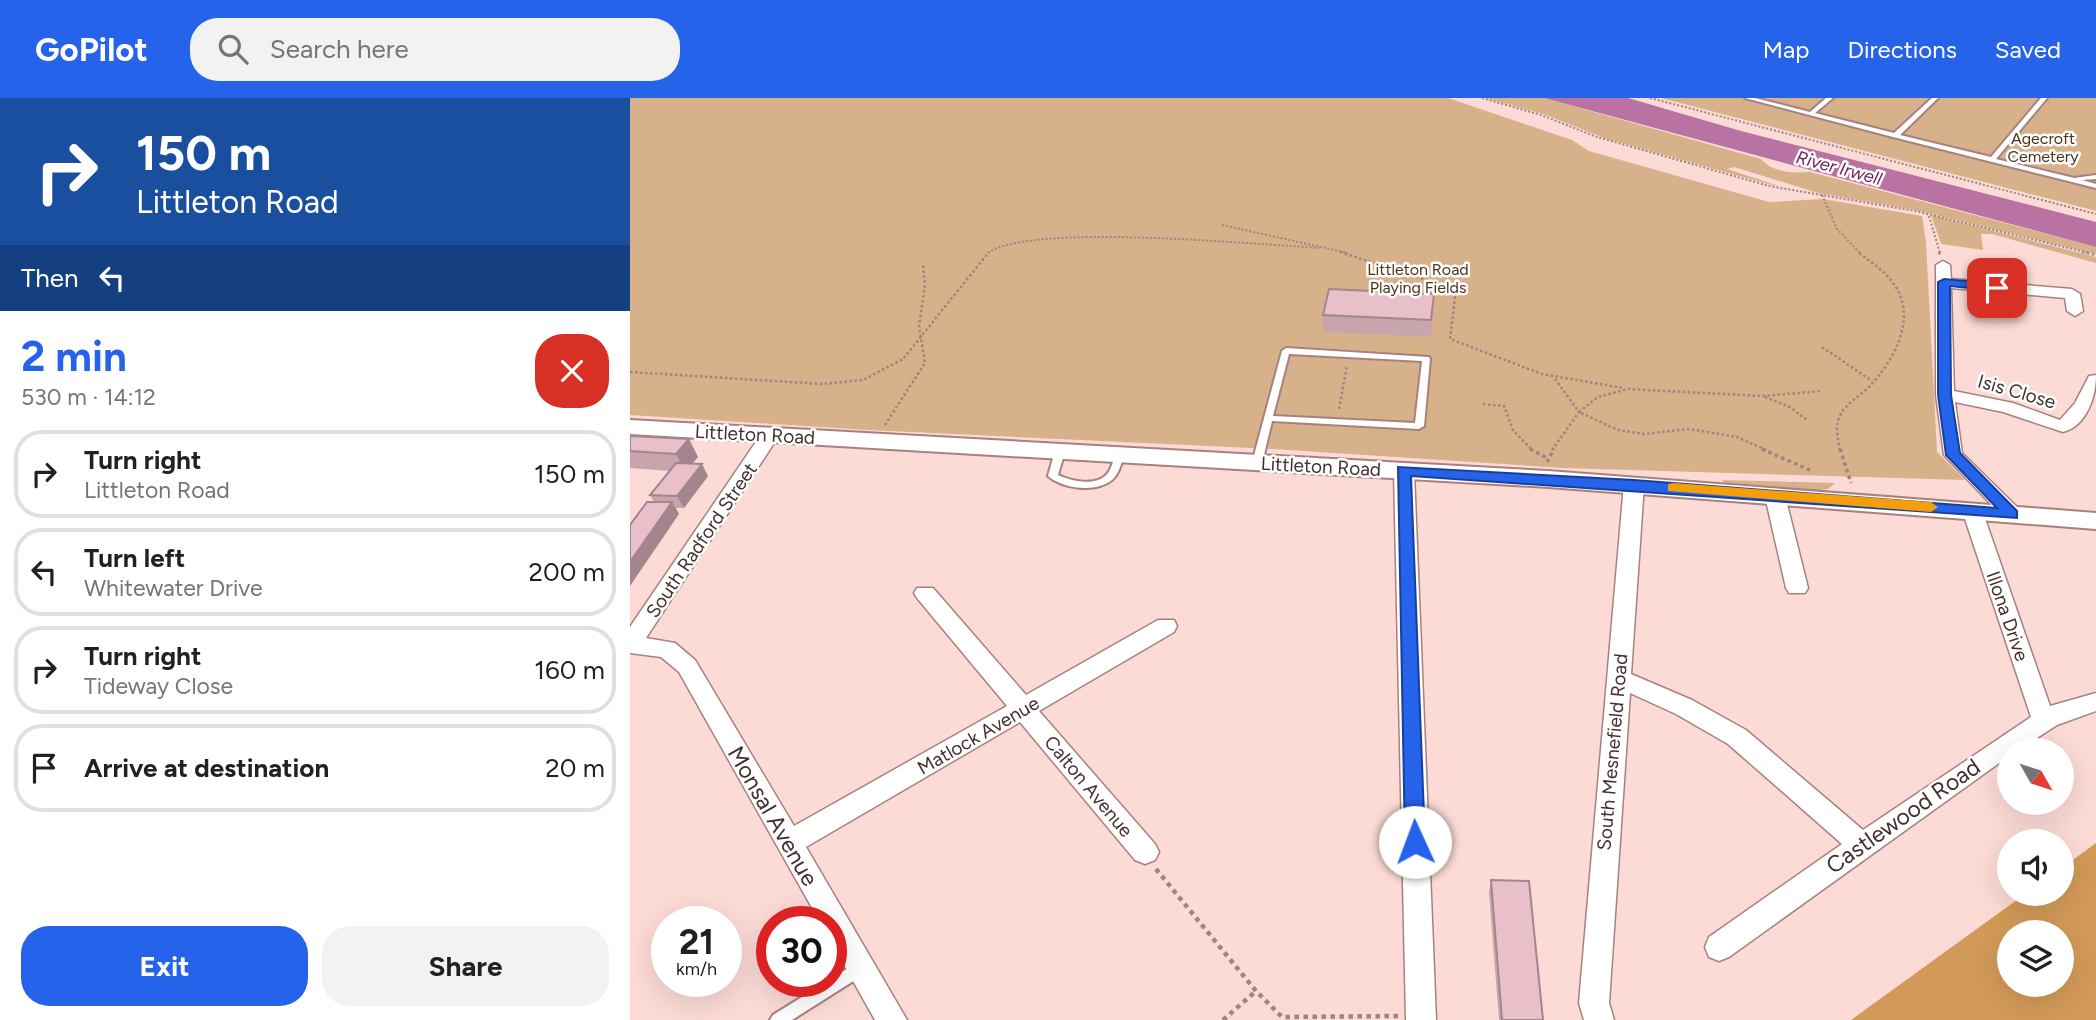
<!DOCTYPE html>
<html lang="en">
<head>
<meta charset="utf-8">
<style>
	:root { --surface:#fff; --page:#f2f2f2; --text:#202124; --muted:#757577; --line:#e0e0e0; --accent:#2563eb }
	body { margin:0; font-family:Figtree,sans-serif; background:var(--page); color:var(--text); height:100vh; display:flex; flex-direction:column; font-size:26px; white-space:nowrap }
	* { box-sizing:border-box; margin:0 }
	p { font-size:23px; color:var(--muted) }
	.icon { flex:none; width:38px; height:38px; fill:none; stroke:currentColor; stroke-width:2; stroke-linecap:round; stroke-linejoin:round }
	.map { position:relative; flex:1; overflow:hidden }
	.sheet { display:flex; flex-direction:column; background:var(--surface); width:630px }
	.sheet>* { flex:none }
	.banner { background:#1a4fa0; color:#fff; overflow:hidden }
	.needle { width:46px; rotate:129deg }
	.buttons { position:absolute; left:1367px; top:640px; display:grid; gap:14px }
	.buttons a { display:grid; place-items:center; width:77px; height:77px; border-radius:50%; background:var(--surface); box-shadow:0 7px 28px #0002; font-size:35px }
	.speed { position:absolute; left:21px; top:808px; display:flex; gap:14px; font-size:35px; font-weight:700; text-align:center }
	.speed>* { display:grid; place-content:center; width:91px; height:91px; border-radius:50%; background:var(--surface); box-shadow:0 7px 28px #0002; line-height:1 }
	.speed small { font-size:18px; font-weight:400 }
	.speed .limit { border:10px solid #d22; background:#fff; color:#111 }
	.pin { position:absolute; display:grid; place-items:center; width:60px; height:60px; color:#fff; margin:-30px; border-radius:14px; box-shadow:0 4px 10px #0006 }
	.me { position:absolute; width:77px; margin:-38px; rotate:358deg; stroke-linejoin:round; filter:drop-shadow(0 0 5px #0008) }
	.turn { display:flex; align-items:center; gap:24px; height:147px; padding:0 21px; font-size:32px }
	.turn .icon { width:91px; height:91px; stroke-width:2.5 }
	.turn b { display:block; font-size:49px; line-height:60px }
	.then { display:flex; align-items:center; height:66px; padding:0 21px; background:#0003; gap:14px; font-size:26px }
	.round { display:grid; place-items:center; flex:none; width:74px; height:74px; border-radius:28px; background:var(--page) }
	.overview { display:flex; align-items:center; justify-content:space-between; height:119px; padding:0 21px }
	h1 { font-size:42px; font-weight:700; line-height:52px; color:var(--accent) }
	.action { display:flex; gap:14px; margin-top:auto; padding:14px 21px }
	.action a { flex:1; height:80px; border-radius:28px; background:var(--accent); color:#fff; font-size:28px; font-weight:700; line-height:80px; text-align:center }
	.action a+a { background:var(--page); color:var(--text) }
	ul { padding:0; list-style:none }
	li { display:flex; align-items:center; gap:21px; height:88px; margin:0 14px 10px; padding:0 7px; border:4px solid var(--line); border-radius:28px }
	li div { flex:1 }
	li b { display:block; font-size:26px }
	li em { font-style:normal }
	header { display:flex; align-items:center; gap:42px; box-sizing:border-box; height:98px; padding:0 35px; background:var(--accent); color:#fff }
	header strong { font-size:33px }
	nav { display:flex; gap:38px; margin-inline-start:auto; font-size:24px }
	.search { width:490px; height:63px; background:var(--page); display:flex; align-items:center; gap:18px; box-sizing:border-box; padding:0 24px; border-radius:28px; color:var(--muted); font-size:26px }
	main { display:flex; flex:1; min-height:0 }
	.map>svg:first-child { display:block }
	.green { fill:#d6b189 }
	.forest { fill:#d29a58; fill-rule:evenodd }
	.water { fill:#b973a2 }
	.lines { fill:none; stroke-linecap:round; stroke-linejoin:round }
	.service-casing { stroke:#a8817e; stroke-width:4 }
	.minor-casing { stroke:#a8817e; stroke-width:3 }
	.tertiary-casing { stroke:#a8817e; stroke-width:4 }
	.path-far3 { stroke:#9e8482; stroke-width:2; stroke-dasharray:2 2; stroke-linecap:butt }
	.path-far2 { stroke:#9e8482; stroke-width:2.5; stroke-dasharray:2.5 2.5; stroke-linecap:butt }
	.path-far1 { stroke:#9e8482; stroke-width:3.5; stroke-dasharray:3.5 3.5; stroke-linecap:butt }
	.path { stroke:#9e8482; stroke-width:4.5; stroke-dasharray:4.5 4.5; stroke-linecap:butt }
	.service { fill:#fff; fill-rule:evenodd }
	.minor { fill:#fff; fill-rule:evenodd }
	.tertiary { fill:#fff; fill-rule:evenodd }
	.wall { fill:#c8a5ad }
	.shaded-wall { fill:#a3868d }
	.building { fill:#e9c0c9; stroke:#a3868d; stroke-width:2 }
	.route { fill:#2563eb; stroke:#184099; stroke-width:2 }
	.slow { fill:#f59e0b }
	.labels { text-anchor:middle; stroke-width:5; stroke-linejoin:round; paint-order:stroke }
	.far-park-label { font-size:16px; fill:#4b3317; stroke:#fff }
	.far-water-label { font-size:18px; font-style:italic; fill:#75215f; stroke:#fff }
	.street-label { font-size:19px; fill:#41302f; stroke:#fff }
	.near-street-label { font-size:23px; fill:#41302f; stroke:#fff }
</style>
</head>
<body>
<header>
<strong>GoPilot</strong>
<div class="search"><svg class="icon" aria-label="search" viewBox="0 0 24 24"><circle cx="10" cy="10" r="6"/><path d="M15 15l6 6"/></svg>Search here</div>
<nav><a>Map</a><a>Directions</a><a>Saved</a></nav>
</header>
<main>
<section class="sheet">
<div class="banner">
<div class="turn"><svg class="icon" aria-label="right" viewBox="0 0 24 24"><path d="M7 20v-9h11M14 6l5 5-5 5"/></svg><div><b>150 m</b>Littleton Road</div></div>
<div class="then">Then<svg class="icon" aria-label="left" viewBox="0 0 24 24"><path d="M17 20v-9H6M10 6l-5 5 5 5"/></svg></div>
</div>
<div class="overview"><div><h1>2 min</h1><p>530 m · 14:12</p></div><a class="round" style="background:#d93025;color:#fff"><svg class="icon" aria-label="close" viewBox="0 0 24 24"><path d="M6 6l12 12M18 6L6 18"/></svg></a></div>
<ul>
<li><svg class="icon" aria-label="right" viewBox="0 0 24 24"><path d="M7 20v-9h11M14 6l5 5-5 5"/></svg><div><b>Turn right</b><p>Littleton Road</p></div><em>150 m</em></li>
<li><svg class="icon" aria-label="left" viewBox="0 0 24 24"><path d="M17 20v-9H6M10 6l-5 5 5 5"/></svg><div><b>Turn left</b><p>Whitewater Drive</p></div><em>200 m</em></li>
<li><svg class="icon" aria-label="right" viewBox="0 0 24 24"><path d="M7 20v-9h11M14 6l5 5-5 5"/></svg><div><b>Turn right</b><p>Tideway Close</p></div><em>160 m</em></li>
<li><svg class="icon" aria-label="arrive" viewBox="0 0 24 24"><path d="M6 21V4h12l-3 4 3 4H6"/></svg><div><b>Arrive at destination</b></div><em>20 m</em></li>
</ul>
<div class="action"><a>Exit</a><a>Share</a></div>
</section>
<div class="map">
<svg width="1466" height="922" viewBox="0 0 1466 922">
	<rect width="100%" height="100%" fill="#fcdad6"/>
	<g class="green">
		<path d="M 0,0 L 818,0 L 942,42 L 959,53 L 1139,104 L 1193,101 L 1292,118 L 1296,144 L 1307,354 L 1335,382 L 933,370 L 643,351 L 238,332 L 0,317 Z"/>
		<path d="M 855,0 L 914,0 L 1131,61 C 1143,75 1164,75 1180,74 L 1466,149 L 1466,156 L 1285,112 L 1188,95 L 1104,69 L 1097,71 L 1149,88 L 1138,86 L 977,41 L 913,16 Z"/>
		<path d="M 1031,0 L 1466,0 L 1466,113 Z"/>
		<path d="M 1301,117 L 1466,159 L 1466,165 L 1362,136 L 1351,136 L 1353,152 L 1311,146 Z"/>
		<path d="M 1093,382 L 1205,385 L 1198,391 L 1187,393 L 1093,386 Z"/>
	</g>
	<path class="forest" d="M 1466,745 L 1466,922 L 1221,922 L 1395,796 L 1432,796 L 1432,770 ZM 1379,835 L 1432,835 L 1432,887 L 1379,887 Z"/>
	<path class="water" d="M 914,0 L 998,0 L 1111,33 L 1466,124 L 1466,149 Z"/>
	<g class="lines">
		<defs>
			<g id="service">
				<path d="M 1115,0 L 1125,0 L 1180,14 L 1196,0 L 1203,0 L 1185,15 L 1264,35 L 1302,0 L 1308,0 L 1270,37 L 1361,59 L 1411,0 L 1417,0 L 1366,61 L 1444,80 L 1466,77 L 1466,81 L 1452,82 L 1466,86 L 1466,90 L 1263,39 Z"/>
				<path d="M 656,250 L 799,259 L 800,261 L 794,328 L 789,331 L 642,323 L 632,365 L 630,367 L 624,367 L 622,365 L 652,253 ZM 659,256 L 792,263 L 785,325 L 643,318 Z"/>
				<path d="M 430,350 L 435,353 L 428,377 C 441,383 466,389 477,376 C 482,371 483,361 486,355 L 492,355 L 494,357 C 491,366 489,376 482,382 C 466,395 433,391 418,378 L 425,353 Z"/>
				<path d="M 231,863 L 236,865 L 238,870 L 236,875 L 162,922 L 140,922 L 143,917 L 196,884 L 201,884 L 201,880 Z"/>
			</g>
			<g id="minor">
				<path d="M 1313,163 L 1320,167 L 1321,181 L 1442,191 L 1450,196 L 1453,213 L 1445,218 L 1437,213 L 1435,200 L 1321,190 L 1324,293 L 1383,305 L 1430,322 L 1445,305 L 1459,278 L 1466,277 C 1466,298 1457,328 1433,334 L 1373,314 L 1325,304 L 1332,355 L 1389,411 L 1392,416 L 1389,421 L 1375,421 L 1314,357 L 1306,297 L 1306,167 Z"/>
				<path d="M 141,330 L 150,336 L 16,540 L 45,545 L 65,562 L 164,728 L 377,608 L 287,500 L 284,495 L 287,490 L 303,490 L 396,597 L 528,522 L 544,522 L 547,528 L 544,534 L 409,613 L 525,746 L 529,754 L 525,762 L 515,766 L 505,762 L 390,624 L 176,749 L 277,922 L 245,922 L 201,844 L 201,824 L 190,824 L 49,574 L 31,559 L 0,555 L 0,529 L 134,332 Z"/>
				<path d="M 774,367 L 784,373 L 806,922 L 776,922 L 764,373 Z"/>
				<path d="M 1004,380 L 1014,386 L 1001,576 L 1062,602 L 1116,632 L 1233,732 L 1401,619 L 1332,412 L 1335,407 L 1342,406 L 1352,412 L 1420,608 L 1466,595 L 1466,613 L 1427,627 L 1387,653 L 1379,653 L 1379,658 L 1099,859 L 1089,863 L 1079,859 L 1075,849 L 1079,839 L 1212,746 L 1098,646 L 1046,616 L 1000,595 L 979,905 L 984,922 L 954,922 L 949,905 L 994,386 Z"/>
				<path d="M 1145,392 L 1155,398 L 1178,490 L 1175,495 L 1159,495 L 1156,490 L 1135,398 Z"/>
			</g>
			<path id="tertiary" d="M 0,322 L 918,373 L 1466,415 L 1466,431 L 918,389 L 0,336 Z"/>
		</defs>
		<use href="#service" class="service-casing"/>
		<use href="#minor" class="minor-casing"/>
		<use href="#tertiary" class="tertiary-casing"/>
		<g class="path-far3">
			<path d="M 852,0 L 911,17 L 967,39 L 1139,88 L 1285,113 L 1459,155"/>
			<path d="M 1020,0 L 1466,116"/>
			<path d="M 1192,97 L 1207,131 L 1230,155"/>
			<path d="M 1299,118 L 1310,155"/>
			<path d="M 592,127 L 718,155"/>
			<path d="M 358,155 C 400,124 629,147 691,150"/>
		</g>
		<g class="path-far2">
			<path d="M 710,154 L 816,188 L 825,199 L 820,241 L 912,276 L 993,290"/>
			<path d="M 1309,154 L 1310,157"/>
			<path d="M 1452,154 L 1466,157"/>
			<path d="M 1192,249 L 1242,283"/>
			<path d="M 0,274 L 192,286 L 233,282 L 273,261 L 359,154"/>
			<path d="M 1135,299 L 1160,309 L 1178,323"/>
			<path d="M 853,306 L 874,308 L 883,332 L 902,352"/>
			<path d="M 709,311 L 717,267"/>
			<path d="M 255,327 L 295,265 L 289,228 L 295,187 L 293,167"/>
			<path d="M 922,352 L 949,314 L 925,281"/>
			<path d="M 1136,352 L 1107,339 L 1059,331 L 1014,336 L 988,332 L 949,314 L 968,299 L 998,291 L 1132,298 L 1191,293"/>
			<path d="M 1210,352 C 1208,342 1205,330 1209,320 C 1214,306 1229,299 1239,289 C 1262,265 1286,224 1267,191 C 1258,175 1242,165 1228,154"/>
		</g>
		<g class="path-far1">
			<path d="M 900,351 L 917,360"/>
			<path d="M 1132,351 L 1182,373"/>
			<path d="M 1210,351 L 1221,385"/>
			<path d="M 917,364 L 924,351"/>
		</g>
		<g class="path">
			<path d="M 526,771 L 626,893 L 652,919 L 768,918"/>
			<path d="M 593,922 L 626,893"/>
		</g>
		<use href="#service" class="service"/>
		<use href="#minor" class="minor"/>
		<use href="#tertiary" class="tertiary"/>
	</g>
	<g class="wall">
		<path d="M 804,196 L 801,239 L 693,234 L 693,217 Z"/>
		<path d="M 0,338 L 59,341 L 68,359 L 62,365 L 78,378 L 54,410 L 46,410 L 49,416 L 24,404 L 20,397 L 40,373 L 0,370 Z"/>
		<path d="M 861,782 L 913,922 L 869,922 L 859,794 Z"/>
	</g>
	<g class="shaded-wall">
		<path d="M 59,341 L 68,359 L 55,374 L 46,356 Z"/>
		<path d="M 72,366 L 78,378 L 54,410 L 47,398 Z"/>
		<path d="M 42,404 L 49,416 L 0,488 L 0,464 Z"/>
	</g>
	<g class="building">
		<path d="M 699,191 L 804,196 L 801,222 L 693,217 Z"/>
		<path d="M 0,338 L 59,341 L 46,356 L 0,353 Z"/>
		<path d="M 46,365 L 72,366 L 47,398 L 20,397 Z"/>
		<path d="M 17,404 L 42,404 L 0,464 L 0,427 Z"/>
		<path d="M 861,782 L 899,783 L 913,922 L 872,922 Z"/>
	</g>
	<path class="route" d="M 1314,181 L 1367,186 L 1373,190 L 1367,193 L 1320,188 L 1321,297 L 1330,355 L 1387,413 L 1387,420 L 781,378 L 795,744 L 792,750 L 785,753 L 778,750 L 775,744 L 768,369 L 1004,382 L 1367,410 L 1316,357 L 1308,297 L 1308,184 Z"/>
	<path class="slow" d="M 1043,385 L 1301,404 L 1308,409 L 1301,414 L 1038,393 L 1038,386 Z"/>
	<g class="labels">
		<g class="far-park-label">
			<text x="1413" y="46">Agecroft<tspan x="1413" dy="18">Cemetery</tspan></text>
			<text x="788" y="177">Littleton Road<tspan x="788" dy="18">Playing Fields</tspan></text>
		</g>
		<g class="far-water-label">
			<text transform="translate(1209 70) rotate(15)" y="6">River Irwell</text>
		</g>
		<g class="street-label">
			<text transform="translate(1387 293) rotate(16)" y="7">Isis Close</text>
			<text transform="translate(125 336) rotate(3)" y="7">Littleton Road</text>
			<text transform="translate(691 368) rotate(3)" y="7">Littleton Road</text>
			<text transform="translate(71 442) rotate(-56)" y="7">South Radford Street</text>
			<text transform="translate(1378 518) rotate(71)" y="7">Illona Drive</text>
			<text transform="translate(348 637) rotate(-30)" y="7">Matlock Avenue</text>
			<text transform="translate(982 654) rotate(-85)" y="7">South Mesnefield Road</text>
			<text transform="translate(459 688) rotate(50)" y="7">Calton Avenue</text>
		</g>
		<g class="near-street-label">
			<text transform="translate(143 718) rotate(60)" y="8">Monsal Avenue</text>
			<text transform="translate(1273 718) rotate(-35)" y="8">Castlewood Road</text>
		</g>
	</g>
</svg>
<div class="buttons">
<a><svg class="needle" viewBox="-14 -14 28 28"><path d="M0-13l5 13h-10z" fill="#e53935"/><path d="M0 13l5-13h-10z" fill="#757577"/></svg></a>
<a><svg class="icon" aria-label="sound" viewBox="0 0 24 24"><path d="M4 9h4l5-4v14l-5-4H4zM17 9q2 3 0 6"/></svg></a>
<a><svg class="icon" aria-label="layers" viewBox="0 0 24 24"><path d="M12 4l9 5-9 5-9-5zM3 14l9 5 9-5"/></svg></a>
</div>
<div class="speed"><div>21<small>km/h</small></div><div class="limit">30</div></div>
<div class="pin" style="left:1367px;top:190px;background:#d93025"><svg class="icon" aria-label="arrive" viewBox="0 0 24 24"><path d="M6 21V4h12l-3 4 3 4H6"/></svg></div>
<svg class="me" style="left:785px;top:744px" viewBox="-20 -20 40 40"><circle r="19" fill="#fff"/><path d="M0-13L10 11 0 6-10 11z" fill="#2563eb"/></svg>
</div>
</main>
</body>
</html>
